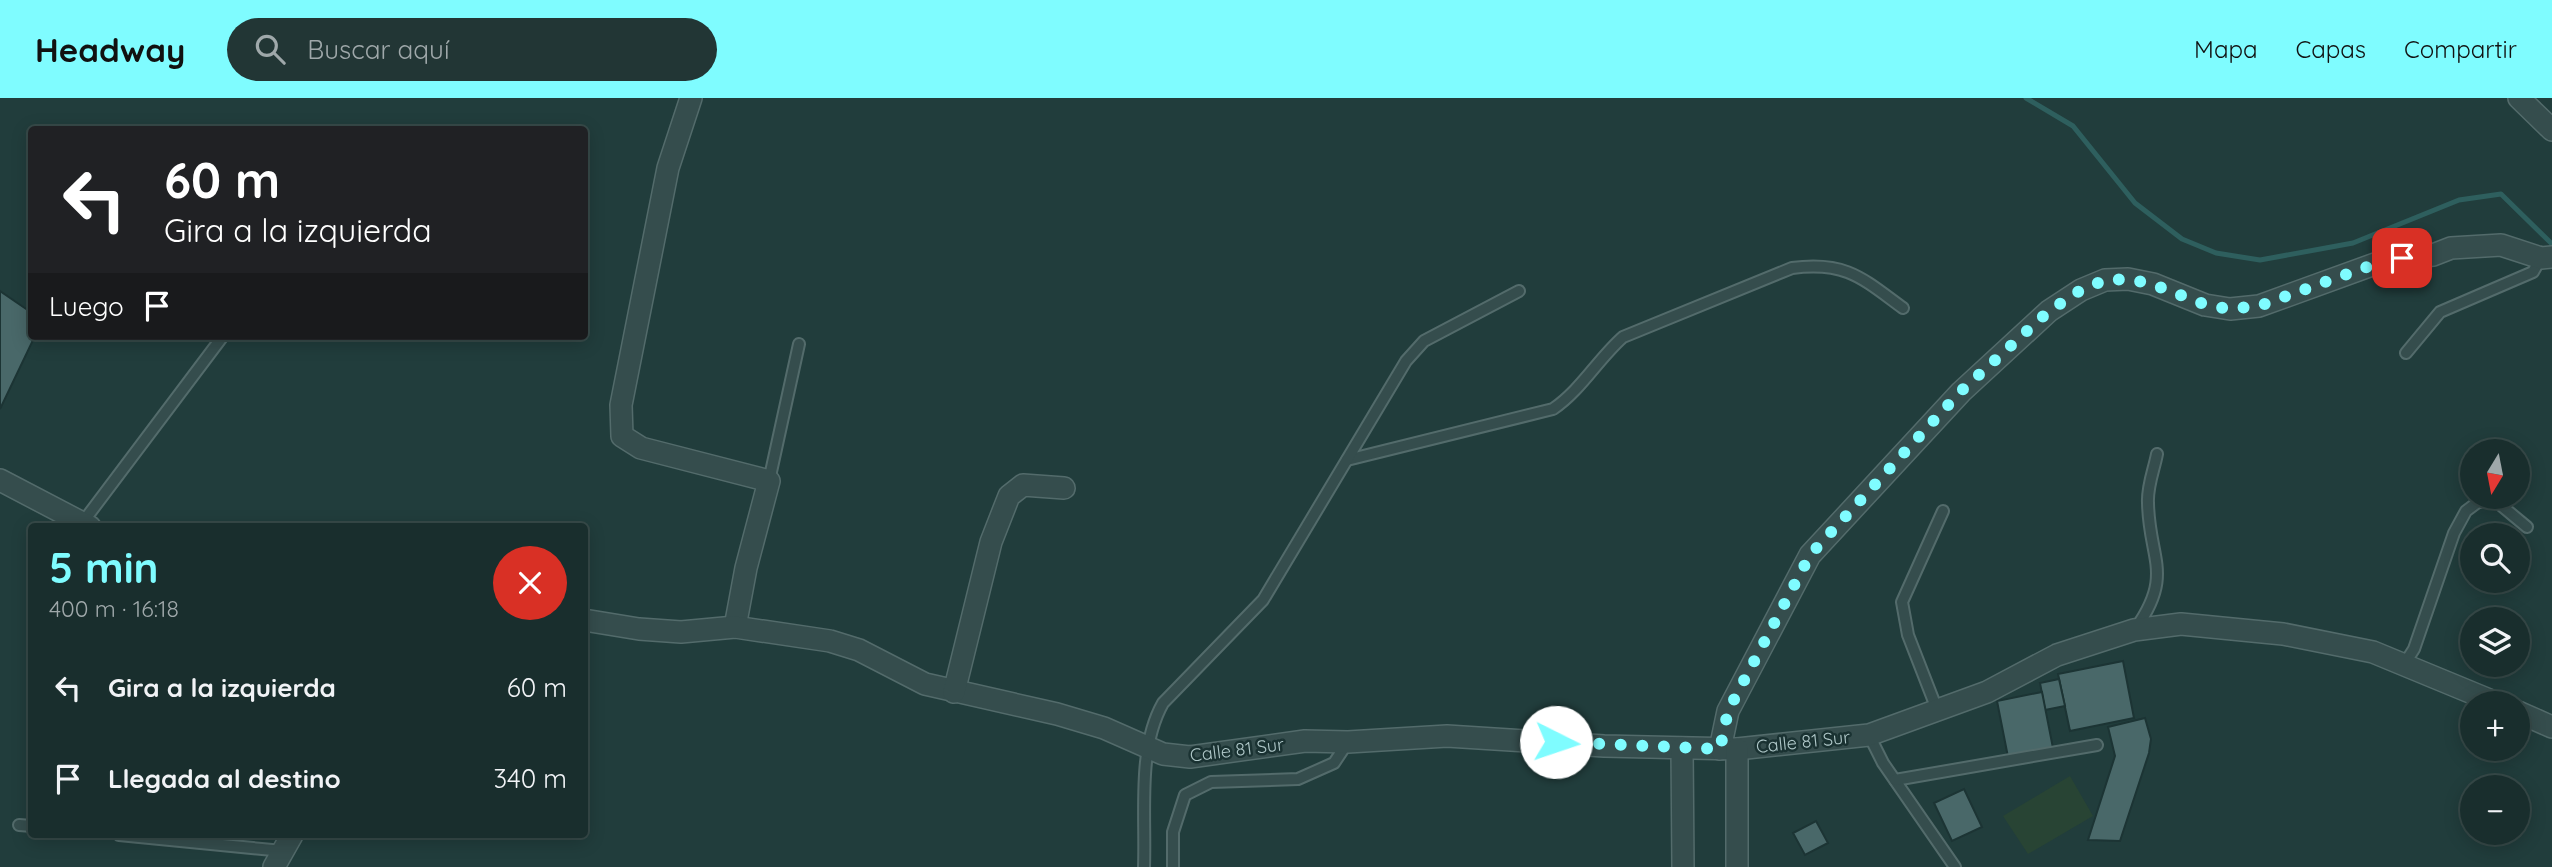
<!DOCTYPE html>
<html lang="es">
<head>
<meta charset="utf-8">
<style>
	:root { --surface:#192e2d; --page:#223635; --text:#f1f3f6; --muted:#9fa8aa; --line:#374a49; --accent:#7ffcff }
	body { margin:0; font-family:Quicksand,sans-serif; background:var(--page); color:var(--text); height:100vh; display:flex; flex-direction:column; font-size:26px; white-space:nowrap }
	* { box-sizing:border-box; margin:0 }
	p { font-size:23px; color:var(--muted) }
	.icon { flex:none; width:38px; height:38px; fill:none; stroke:currentColor; stroke-width:2; stroke-linecap:round; stroke-linejoin:round }
	.map { position:relative; flex:1; overflow:hidden }
	.drawer { position:absolute; left:28px; top:425px; width:560px; height:315px; display:flex; flex-direction:column; background:var(--surface); border-radius:7px; box-shadow:0 4px 18px #0003,0 0 0 2px var(--line) }
	.drawer>* { flex:none }
	.hud { position:absolute; left:28px; top:28px; width:560px; height:214px; border-radius:7px; box-shadow:0 4px 18px #0003,0 0 0 2px var(--line); background:#202124; color:#fff; overflow:hidden }
	.needle { width:46px; rotate:190deg }
	.tools { position:absolute; left:2460px; top:341px; display:grid; gap:14px }
	.tools a { display:grid; place-items:center; width:70px; height:70px; border-radius:50%; background:var(--surface); box-shadow:0 4px 18px #0003,0 0 0 2px var(--line); font-size:35px }
	.pin { position:absolute; display:grid; place-items:center; width:60px; height:60px; color:#fff; margin:-30px; border-radius:14px; box-shadow:0 4px 10px #0006 }
	.me { position:absolute; width:77px; margin:-38px; rotate:94deg; stroke-linejoin:round; filter:drop-shadow(0 0 5px #0008) }
	.turn { display:flex; align-items:center; gap:24px; height:147px; padding:0 21px; font-size:32px }
	.turn .icon { width:91px; height:91px; stroke-width:2.5 }
	.turn b { display:block; font-size:49px; line-height:60px }
	.then { display:flex; align-items:center; height:66px; padding:0 21px; background:#0003; gap:14px; font-size:26px }
	.round { display:grid; place-items:center; flex:none; width:74px; height:74px; border-radius:37px; background:var(--page) }
	.summary { display:flex; align-items:center; justify-content:space-between; height:119px; padding:0 21px }
	h1 { font-size:42px; font-weight:700; line-height:52px; color:var(--accent) }
	ul { padding:0; list-style:none }
	li { display:flex; align-items:center; gap:21px; height:91px; padding:0 21px }
	li div { flex:1 }
	li b { display:block; font-size:26px }
	li em { font-style:normal }
	header { display:flex; align-items:center; gap:42px; box-sizing:border-box; height:98px; padding:0 35px; background:var(--accent); color:#111 }
	header strong { font-size:33px }
	nav { display:flex; gap:38px; margin-inline-start:auto; font-size:24px }
	.search { width:490px; height:63px; background:var(--page); display:flex; align-items:center; gap:18px; box-sizing:border-box; padding:0 24px; border-radius:38px; color:var(--muted); font-size:26px }
	.map>svg:first-child { display:block }
	.green { fill:#284434 }
	.lines { fill:none; stroke-linecap:round; stroke-linejoin:round }
	.stream { stroke:#2e5f5e; stroke-width:5 }
	.building { fill:#496869; stroke:#1c3434; stroke-width:2 }
	.service-casing { stroke:#536b6b; stroke-width:14 }
	.minor-casing { stroke:#536b6b; stroke-width:24 }
	.service { stroke:#354d4d; stroke-width:10 }
	.minor { stroke:#354d4d; stroke-width:21 }
	.route { stroke:#7ffcff; stroke-width:12; stroke-dasharray:0 21.6 }
	.labels { text-anchor:middle; stroke-width:5; stroke-linejoin:round; paint-order:stroke }
	.street-label { font-size:18px; fill:#b0c8c9; stroke:#1a3232 }
</style>
</head>
<body>
<header>
<strong>Headway</strong>
<div class="search"><svg class="icon" aria-label="search" viewBox="0 0 24 24"><circle cx="10" cy="10" r="6"/><path d="M15 15l6 6"/></svg>Buscar aquí</div>
<nav><a>Mapa</a><a>Capas</a><a>Compartir</a></nav>
</header>
<div class="map">
<svg width="2552" height="769" viewBox="0 0 2552 769">
	<rect width="100%" height="100%" fill="#213d3c"/>
	<path class="green" d="M 2070,678 L 2093,718 L 2028,756 L 2003,718 Z"/>
	<g class="lines">
		<path class="stream" d="M 2026,0 L 2073,28 L 2135,105 L 2182,141 L 2216,155 L 2260,162 L 2353,145 L 2459,102 L 2501,96 L 2552,146"/>
	</g>
	<g class="building">
		<path d="M 0,193 L 32,215 L 32,238 L 35,238 L 0,311 Z"/>
		<path d="M 2123,563 L 2134,620 L 2070,633 L 2058,576 Z"/>
		<path d="M 2059,581 L 2065,608 L 2045,612 L 2040,585 Z"/>
		<path d="M 2042,594 L 2053,650 L 2008,659 L 1997,603 Z"/>
		<path d="M 2145,620 L 2151,641 L 2149,655 L 2120,743 L 2088,742 L 2115,658 L 2108,629 Z"/>
		<path d="M 1964,691 L 1982,729 L 1952,743 L 1934,705 Z"/>
		<path d="M 1816,723 L 1828,745 L 1805,757 L 1793,735 Z"/>
	</g>
	<g class="lines">
		<defs>
			<g id="service">
				<path d="M 2406,255 L 2440,214 L 2533,174 L 2541,160"/>
				<path d="M 1347,362 L 1553,311 C 1581,292 1598,261 1623,239 L 1792,170 C 1846,163 1862,180 1903,210"/>
				<path d="M 769,383 L 799,246"/>
				<path d="M 83,424 L 223,238"/>
				<path d="M 2136,530 C 2174,476 2149,461 2148,405 C 2147,388 2154,372 2157,356"/>
				<path d="M 2405,565 L 2414,551 L 2454,435 L 2466,413 L 2478,404 L 2497,404 L 2527,429"/>
				<path d="M 1938,614 L 1908,537 L 1902,504 L 1943,413"/>
				<path d="M 1869,637 L 1883,665 L 1955,769"/>
				<path d="M 1895,682 L 2097,647"/>
				<path d="M 19,727 L 32,728"/>
				<path d="M 119,737 L 283,753"/>
				<path d="M 1144,769 C 1146,716 1137,651 1163,605 L 1263,502 L 1406,263 L 1424,243 L 1519,193"/>
				<path d="M 1173,769 L 1173,734 L 1185,697 L 1211,684 L 1298,681 L 1334,665 L 1348,644"/>
			</g>
			<g id="minor">
				<path d="M 691,0 L 668,70 L 621,307 L 622,338 L 641,350 L 769,383 L 746,470 L 735,529"/>
				<path d="M 2519,0 L 2552,32"/>
				<path d="M 0,382 L 90,429"/>
				<path d="M 584,522 L 639,531 L 681,534 L 735,529 L 830,543 L 859,552 L 925,586 L 1057,616 L 1104,630 L 1163,656 L 1190,659 L 1305,643 L 1348,644 L 1447,638 L 1604,648 L 1737,651 L 1869,637 L 1987,594 L 2057,557 L 2134,532 L 2181,526 L 2283,536 L 2373,554 L 2499,606"/>
				<path d="M 954,594 L 991,444 L 1009,398 L 1023,387 L 1064,390"/>
				<path d="M 2518,614 L 2552,629"/>
				<path d="M 1682,650 L 1683,769"/>
				<path d="M 1720,651 L 1728,613 L 1810,457 L 1961,294 L 2049,213 L 2081,192 L 2105,182 L 2128,181 L 2153,186 L 2205,207 L 2230,211 L 2259,208 L 2386,162 L 2433,157 L 2451,150 L 2501,147 L 2541,160 L 2552,159"/>
				<path d="M 274,769 L 292,737"/>
				<path d="M 1737,769 L 1737,651"/>
			</g>
		</defs>
		<use href="#service" class="service-casing"/>
		<use href="#minor" class="minor-casing"/>
		<use href="#service" class="service"/>
		<use href="#minor" class="minor"/>
	</g>
	<g class="lines">
		<path class="route" d="M 1556,644 L 1720,651 L 1728,613 L 1810,457 L 1961,293 L 2049,213 L 2081,192 L 2105,182 L 2128,181 L 2152,186 L 2206,207 L 2230,211 L 2259,208 L 2386,162 L 2402,160"/>
	</g>
	<g class="labels">
		<g class="street-label">
			<text transform="translate(1803 644) rotate(-6)" y="6">Calle 81 Sur</text>
			<text transform="translate(1237 652) rotate(-7)" y="6">Calle 81 Sur</text>
		</g>
	</g>
</svg>
<div class="tools">
<a><svg class="needle" viewBox="-14 -14 28 28"><path d="M0-13l5 13h-10z" fill="#e53935"/><path d="M0 13l5-13h-10z" fill="#9fa8aa"/></svg></a>
<a><svg class="icon" aria-label="search" viewBox="0 0 24 24"><circle cx="10" cy="10" r="6"/><path d="M15 15l6 6"/></svg></a>
<a><svg class="icon" aria-label="layers" viewBox="0 0 24 24"><path d="M12 4l9 5-9 5-9-5zM3 14l9 5 9-5"/></svg></a>
<a>+</a>
<a>−</a>
</div>
<div class="pin" style="left:2402px;top:160px;background:#d93025"><svg class="icon" aria-label="arrive" viewBox="0 0 24 24"><path d="M6 21V4h12l-3 4 3 4H6"/></svg></div>
<svg class="me" style="left:1556px;top:644px" viewBox="-20 -20 40 40"><circle r="19" fill="#fff"/><path d="M0-13L10 11 0 6-10 11z" fill="#7ffcff"/></svg>
<div class="hud">
<div class="turn"><svg class="icon" aria-label="left" viewBox="0 0 24 24"><path d="M17 20v-9H6M10 6l-5 5 5 5"/></svg><div><b>60 m</b>Gira a la izquierda</div></div>
<div class="then">Luego<svg class="icon" aria-label="arrive" viewBox="0 0 24 24"><path d="M6 21V4h12l-3 4 3 4H6"/></svg></div>
</div>
<section class="drawer">
<div class="summary"><div><h1>5 min</h1><p>400 m · 16:18</p></div><a class="round" style="background:#d93025;color:#fff"><svg class="icon" aria-label="close" viewBox="0 0 24 24"><path d="M6 6l12 12M18 6L6 18"/></svg></a></div>
<ul>
<li><svg class="icon" aria-label="left" viewBox="0 0 24 24"><path d="M17 20v-9H6M10 6l-5 5 5 5"/></svg><div><b>Gira a la izquierda</b></div><em>60 m</em></li>
<li><svg class="icon" aria-label="arrive" viewBox="0 0 24 24"><path d="M6 21V4h12l-3 4 3 4H6"/></svg><div><b>Llegada al destino</b></div><em>340 m</em></li>
</ul>
</section>
</div>
</body>
</html>
